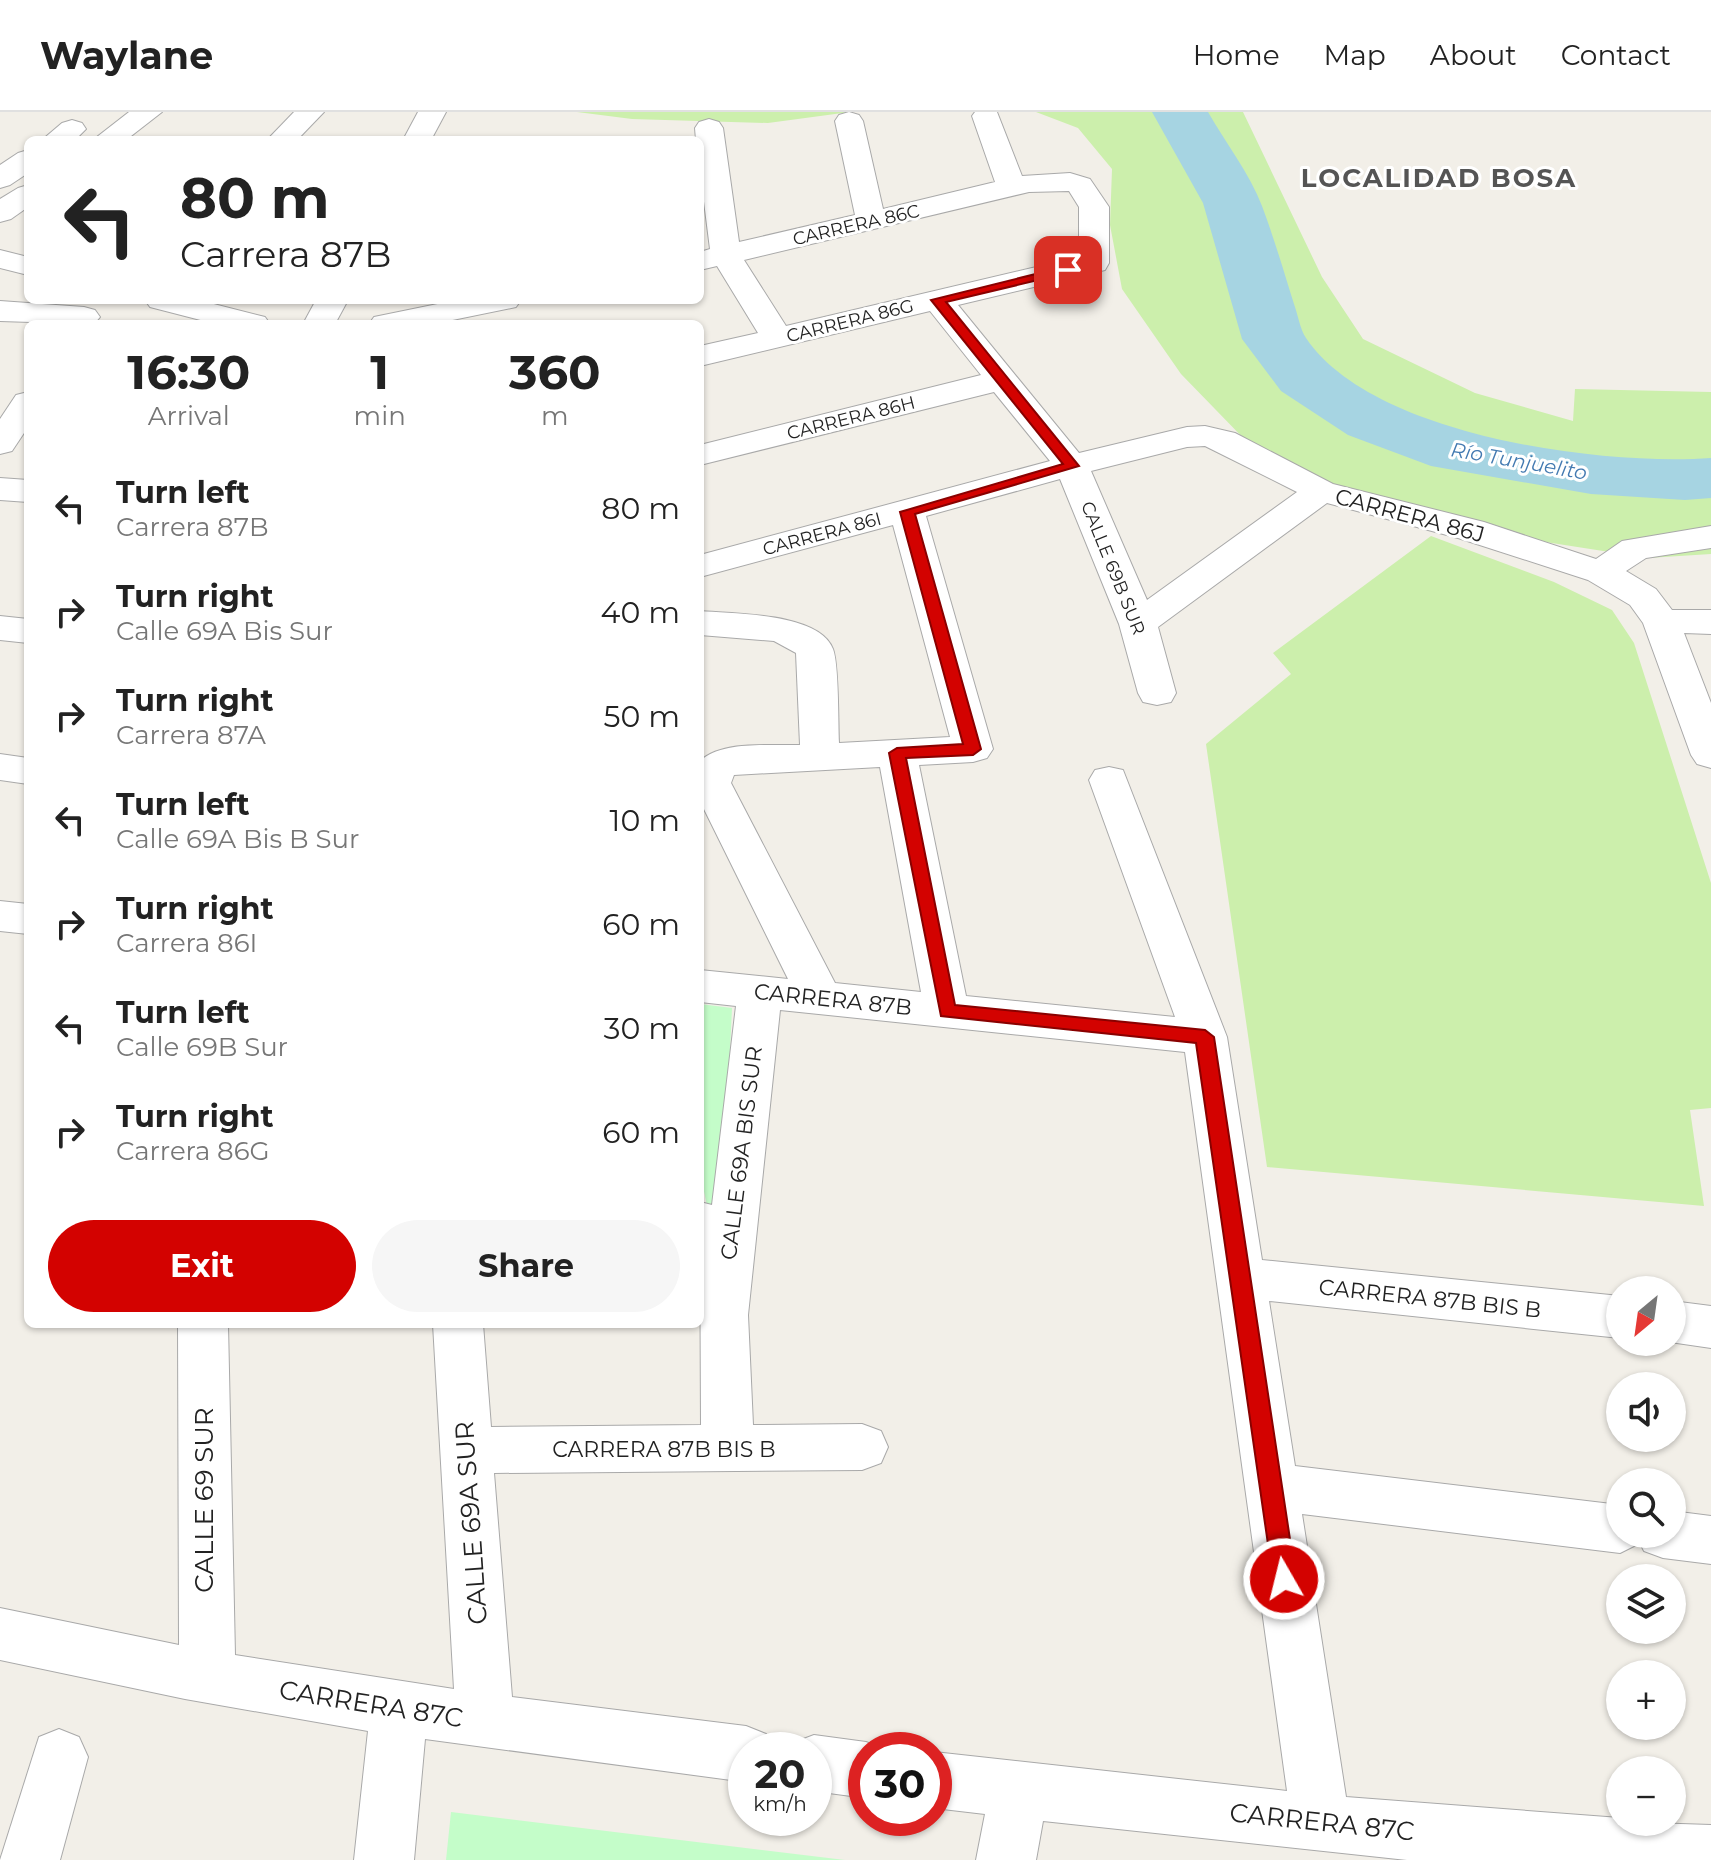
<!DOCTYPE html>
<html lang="en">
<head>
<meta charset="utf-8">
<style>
	:root { --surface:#fff; --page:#f6f6f6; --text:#222; --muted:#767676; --line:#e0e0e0; --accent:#d30200 }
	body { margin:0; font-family:Montserrat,sans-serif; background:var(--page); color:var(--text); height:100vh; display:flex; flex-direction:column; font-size:30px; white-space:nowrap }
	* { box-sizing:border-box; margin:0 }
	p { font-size:26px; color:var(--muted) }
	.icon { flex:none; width:44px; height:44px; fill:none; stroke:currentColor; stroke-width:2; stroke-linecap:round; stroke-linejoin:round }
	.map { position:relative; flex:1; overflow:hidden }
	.panel { position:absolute; left:24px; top:208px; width:680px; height:1008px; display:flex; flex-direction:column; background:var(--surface); border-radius:12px; box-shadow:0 2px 6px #0004 }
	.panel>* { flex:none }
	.top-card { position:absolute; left:24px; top:24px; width:680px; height:168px; border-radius:12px; box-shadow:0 2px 6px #0004; background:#fff; color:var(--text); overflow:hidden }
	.needle { width:52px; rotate:209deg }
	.controls { position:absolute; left:1606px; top:1164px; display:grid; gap:16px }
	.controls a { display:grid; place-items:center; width:80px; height:80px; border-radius:50%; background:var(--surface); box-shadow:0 2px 6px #0004; font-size:40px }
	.speed { position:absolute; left:728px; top:1620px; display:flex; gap:16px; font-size:40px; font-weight:700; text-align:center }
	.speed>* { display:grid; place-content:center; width:104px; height:104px; border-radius:50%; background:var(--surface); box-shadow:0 2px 6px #0004; line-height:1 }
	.speed small { font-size:20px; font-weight:400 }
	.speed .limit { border:12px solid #d22; background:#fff; color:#111 }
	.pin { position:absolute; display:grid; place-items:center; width:68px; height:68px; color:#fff; margin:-34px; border-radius:16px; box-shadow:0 4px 12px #0006 }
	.me { position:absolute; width:88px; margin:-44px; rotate:352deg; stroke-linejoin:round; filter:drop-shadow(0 0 6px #0008) }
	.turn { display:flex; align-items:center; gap:28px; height:168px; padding:0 24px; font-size:36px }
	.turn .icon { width:104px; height:104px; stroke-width:2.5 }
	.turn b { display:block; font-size:56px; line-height:68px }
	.eta { display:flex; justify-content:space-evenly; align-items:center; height:136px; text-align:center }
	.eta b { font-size:48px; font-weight:700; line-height:56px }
	.button { display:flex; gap:16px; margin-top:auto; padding:16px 24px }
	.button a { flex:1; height:92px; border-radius:48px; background:var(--accent); color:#fff; font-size:32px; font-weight:700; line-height:92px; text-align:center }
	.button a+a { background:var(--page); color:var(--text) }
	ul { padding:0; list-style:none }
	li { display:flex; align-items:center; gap:24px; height:104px; padding:0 24px }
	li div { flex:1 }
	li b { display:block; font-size:30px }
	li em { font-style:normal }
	header { display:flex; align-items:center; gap:48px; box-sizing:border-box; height:112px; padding:0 40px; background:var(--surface); border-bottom:2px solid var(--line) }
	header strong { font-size:38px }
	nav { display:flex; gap:44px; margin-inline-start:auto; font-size:28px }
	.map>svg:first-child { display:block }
	.grass { fill:#ccefac }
	.park { fill:#c4fdc9 }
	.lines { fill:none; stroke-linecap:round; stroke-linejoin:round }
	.river { fill:#a6d4e2; fill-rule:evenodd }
	.minor-casing { stroke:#a9a9a9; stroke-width:2 }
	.minor { fill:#fff; fill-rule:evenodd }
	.route { fill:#d30200; stroke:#890100; stroke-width:2 }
	.labels { text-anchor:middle; stroke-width:6; stroke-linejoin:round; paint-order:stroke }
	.far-street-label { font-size:18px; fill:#222; stroke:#fff }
	.far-water-label { font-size:20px; font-style:italic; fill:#437ab1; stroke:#fff }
	.street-label { font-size:22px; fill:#222; stroke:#fff }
	.far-district-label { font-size:26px; font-weight:bold; letter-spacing:2px; fill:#555; stroke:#fff }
	.near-street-label { font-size:26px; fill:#222; stroke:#fff }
</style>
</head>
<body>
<header>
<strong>Waylane</strong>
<nav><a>Home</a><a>Map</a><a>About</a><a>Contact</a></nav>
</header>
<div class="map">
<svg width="1711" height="1748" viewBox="0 0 1711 1748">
	<rect width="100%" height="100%" fill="#f2efe8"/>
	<g class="grass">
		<path d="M 577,0 L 850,0 L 768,11 L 632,7 Z"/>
		<path d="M 1036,0 L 1243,0 L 1322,165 L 1363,227 L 1475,281 L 1573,309 L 1575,277 L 1711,280 L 1711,442 L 1648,446 L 1539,429 L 1334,374 L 1249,332 L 1181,262 L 1122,177 L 1110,113 L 1112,57 L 1078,16 Z"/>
		<path d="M 1431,424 L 1554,470 L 1612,498 L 1634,531 L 1711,771 L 1711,996 L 1690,998 L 1704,1094 L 1267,1055 L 1206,632 L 1291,562 L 1273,541 Z"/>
	</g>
	<g class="park">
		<path d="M 700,892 L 732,896 L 720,1153 L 700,1061 Z"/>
		<path d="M 451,1700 L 845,1748 L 446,1748 Z"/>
	</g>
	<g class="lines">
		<path class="river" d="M 1152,0 L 1208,0 C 1225,30 1250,62 1262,94 C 1274,126 1284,160 1294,192 C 1298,203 1300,217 1306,226 C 1372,324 1601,354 1711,346 L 1711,386 L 1685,388 L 1591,382 L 1431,354 L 1348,323 L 1281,279 L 1242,227 L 1203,91 Z"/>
		<defs>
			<g id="minor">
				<path d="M 129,0 L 162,0 L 126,28 L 93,28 Z"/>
				<path d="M 294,0 L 324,0 L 297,28 L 267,28 Z"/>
				<path d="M 418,0 L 446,0 L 431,28 L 403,28 Z"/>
				<path d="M 849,0 L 859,3 L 863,9 L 883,97 L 995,70 L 972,4 L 975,0 L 997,0 L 1022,64 L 1070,61 L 1090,67 L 1109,95 L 1109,151 L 1105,158 L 958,193 L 1079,341 L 1187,315 L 1205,314 L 1235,321 L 1333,372 L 1484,410 L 1596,447 L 1622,429 L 1711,414 L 1711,436 L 1646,446 L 1626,459 L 1656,477 L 1672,498 L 1711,498 L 1711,522 L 1684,521 L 1711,591 L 1711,656 L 1697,652 L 1691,643 L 1643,511 L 1630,493 L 1588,468 L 1458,426 L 1327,391 L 1158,515 L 1176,581 L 1171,590 L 1157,593 L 1143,590 L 1138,581 L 1119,512 L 1060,367 L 926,404 L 993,637 L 987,646 L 973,650 L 919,653 L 966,884 L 1175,905 L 1089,668 L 1095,658 L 1109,655 L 1123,658 L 1227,925 L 1262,1148 L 1620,1184 L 1620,1226 L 1269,1189 L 1295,1354 L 1620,1393 L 1620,1422 L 1672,1422 L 1672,1399 L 1711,1404 L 1711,1452 L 1663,1446 L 1644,1439 L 1640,1431 L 1620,1441 L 1302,1402 L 1346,1685 L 1620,1706 L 1620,1710 L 1711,1713 L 1711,1748 L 1407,1748 L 1043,1709 L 1036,1748 L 976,1748 L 985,1702 L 934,1696 L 934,1640 L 1287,1679 L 1185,940 L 780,898 L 748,1203 L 753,1313 L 862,1312 L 881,1319 L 888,1335 L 881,1351 L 862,1358 L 494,1361 L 512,1585 L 746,1614 L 766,1622 L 773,1638 L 746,1638 L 746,1670 L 425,1627 L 414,1748 L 354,1748 L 368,1619 L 185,1587 L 0,1548 L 0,1496 L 179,1533 L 178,1212 L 228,1212 L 235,1543 L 454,1577 L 433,1212 L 483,1212 L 491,1315 L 701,1313 L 700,1090 L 712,1093 L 736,894 L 700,890 L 700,858 L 788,867 L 700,689 L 700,649 C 723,628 770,634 800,633 L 796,541 L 774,529 L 700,523 L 700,499 C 732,502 819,500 833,537 C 839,552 838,611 839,631 L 950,625 L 893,413 L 700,465 L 700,443 L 1050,349 L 994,280 L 700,353 L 700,333 L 981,263 L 930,199 L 700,254 L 700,234 L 758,221 L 717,154 L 700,158 L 700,140 L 710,137 L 700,58 L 700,28 L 696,28 L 695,16 L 699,10 L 709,7 L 719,10 L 723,16 L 739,130 L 855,103 L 835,9 L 839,3 ZM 1069,79 L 1079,95 L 1079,145 L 786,214 L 744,148 L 1029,80 ZM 1205,334 L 1297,380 L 1147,488 L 1091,359 L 1187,335 ZM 880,655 L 921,880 L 835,871 L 731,671 L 734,663 Z"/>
				<path d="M 72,8 L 82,11 L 86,17 L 75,28 L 42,28 L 62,11 Z"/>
				<path d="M 28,38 L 28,61 L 10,73 L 0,76 L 0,53 L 18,41 Z"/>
				<path d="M 28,73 L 28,95 L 11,107 L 0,110 L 0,87 L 18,76 Z"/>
				<path d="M 0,138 L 28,145 L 28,163 L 0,156 Z"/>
				<path d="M 145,188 L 198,188 L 265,205 L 270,212 L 216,212 L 150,195 Z"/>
				<path d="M 316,188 L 348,188 L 335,212 L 303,212 Z"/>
				<path d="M 457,188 L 521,188 L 516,195 L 433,212 L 369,212 L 374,205 Z"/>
				<path d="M 0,189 L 84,195 L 95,198 L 100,205 L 94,212 L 0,209 Z"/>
				<path d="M 28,280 L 28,315 L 12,339 L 0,342 L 0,307 L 16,283 Z"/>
				<path d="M 0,366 L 28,368 L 28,390 L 0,388 Z"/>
				<path d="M 0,504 L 28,507 L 28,531 L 0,528 Z"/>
				<path d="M 0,642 L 28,646 L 28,672 L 0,668 Z"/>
				<path d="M 0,789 L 28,792 L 28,822 L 0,819 Z"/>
				<path d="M 1672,1189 L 1711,1194 L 1711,1236 L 1670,1230 L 1672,1230 Z"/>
				<path d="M 59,1617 L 79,1625 L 88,1645 L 60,1748 L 0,1748 L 39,1625 Z"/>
				<path d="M 814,1623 L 866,1630 L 886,1638 L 866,1638 L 866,1686 L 814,1679 L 814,1638 L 791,1638 L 793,1631 Z"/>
			</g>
		</defs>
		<use href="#minor" class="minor-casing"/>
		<use href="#minor" class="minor"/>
	</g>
	<path class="route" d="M 1068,154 L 1072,155 L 1072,160 L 946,190 L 1079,354 L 915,402 L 981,637 L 973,643 L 906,646 L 955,893 L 1205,918 L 1214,925 L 1296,1467 L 1292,1474 L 1284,1477 L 1276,1474 L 1273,1467 L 1196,931 L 941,904 L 889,641 L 897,636 L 963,632 L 900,400 L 1063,352 L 931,188 Z"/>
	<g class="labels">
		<g class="far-street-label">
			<text transform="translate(856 113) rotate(-13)" y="6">CARRERA 86C</text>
			<text transform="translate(850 209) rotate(-14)" y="6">CARRERA 86G</text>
			<text transform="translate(851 306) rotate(-14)" y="6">CARRERA 86H</text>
			<text transform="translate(822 422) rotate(-15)" y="6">CARRERA 86I</text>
			<text transform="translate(1113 456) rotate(68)" y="6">CALLE 69B SUR</text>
		</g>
		<g class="far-water-label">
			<text transform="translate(1519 349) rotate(10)" y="7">Río Tunjuelito</text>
		</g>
		<g class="street-label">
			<text transform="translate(1410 403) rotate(15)" y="8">CARRERA 86J</text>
			<text transform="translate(833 887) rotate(6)" y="8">CARRERA 87B</text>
			<text transform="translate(741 1041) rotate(-83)" y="8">CALLE 69A BIS SUR</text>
			<text transform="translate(1430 1186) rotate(6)" y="8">CARRERA 87B BIS B</text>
			<text x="664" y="1345">CARRERA 87B BIS B</text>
		</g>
		<g class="far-district-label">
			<text x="1439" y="75">LOCALIDAD BOSA</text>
		</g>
		<g class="near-street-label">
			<text transform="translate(204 1388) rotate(-90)" y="9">CALLE 69 SUR</text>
			<text transform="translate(471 1411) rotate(-94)" y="9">CALLE 69A SUR</text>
			<text transform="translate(371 1592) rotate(9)" y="9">CARRERA 87C</text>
			<text transform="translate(1322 1710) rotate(6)" y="9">CARRERA 87C</text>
		</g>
	</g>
</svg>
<div class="controls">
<a><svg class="needle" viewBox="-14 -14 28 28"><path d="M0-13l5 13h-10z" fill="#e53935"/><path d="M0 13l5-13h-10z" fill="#767676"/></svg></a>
<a><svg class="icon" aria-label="sound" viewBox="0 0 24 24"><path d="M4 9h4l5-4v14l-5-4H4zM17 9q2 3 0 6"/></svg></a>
<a><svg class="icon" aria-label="search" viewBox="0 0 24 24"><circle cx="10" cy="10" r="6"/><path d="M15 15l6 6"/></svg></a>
<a><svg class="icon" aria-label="layers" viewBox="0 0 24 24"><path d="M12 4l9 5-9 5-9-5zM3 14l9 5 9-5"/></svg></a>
<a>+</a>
<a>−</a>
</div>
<div class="speed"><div>20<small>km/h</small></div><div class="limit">30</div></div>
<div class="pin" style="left:1068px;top:158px;background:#d93025"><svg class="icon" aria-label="arrive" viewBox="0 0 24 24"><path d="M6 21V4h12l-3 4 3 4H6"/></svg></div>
<svg class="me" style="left:1284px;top:1467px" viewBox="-20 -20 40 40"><circle r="17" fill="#d30200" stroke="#fff" stroke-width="3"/><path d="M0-11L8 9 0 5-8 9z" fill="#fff"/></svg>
<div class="top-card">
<div class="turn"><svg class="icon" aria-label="left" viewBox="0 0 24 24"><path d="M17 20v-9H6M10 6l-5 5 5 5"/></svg><div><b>80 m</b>Carrera 87B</div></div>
</div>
<section class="panel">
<div class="eta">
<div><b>16:30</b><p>Arrival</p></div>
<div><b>1</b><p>min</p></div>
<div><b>360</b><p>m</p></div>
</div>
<ul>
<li><svg class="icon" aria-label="left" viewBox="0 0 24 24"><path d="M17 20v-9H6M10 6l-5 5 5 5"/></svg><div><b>Turn left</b><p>Carrera 87B</p></div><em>80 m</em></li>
<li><svg class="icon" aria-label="right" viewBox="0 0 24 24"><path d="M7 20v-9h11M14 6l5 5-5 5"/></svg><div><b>Turn right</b><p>Calle 69A Bis Sur</p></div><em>40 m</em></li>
<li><svg class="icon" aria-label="right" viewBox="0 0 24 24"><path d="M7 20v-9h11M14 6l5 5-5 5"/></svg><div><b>Turn right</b><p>Carrera 87A</p></div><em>50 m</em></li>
<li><svg class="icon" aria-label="left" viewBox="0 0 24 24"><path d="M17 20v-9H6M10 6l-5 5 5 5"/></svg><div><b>Turn left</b><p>Calle 69A Bis B Sur</p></div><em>10 m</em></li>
<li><svg class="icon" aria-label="right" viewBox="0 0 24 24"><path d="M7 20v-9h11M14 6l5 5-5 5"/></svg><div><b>Turn right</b><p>Carrera 86I</p></div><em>60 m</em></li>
<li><svg class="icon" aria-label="left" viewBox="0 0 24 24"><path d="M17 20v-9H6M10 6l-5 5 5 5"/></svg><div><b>Turn left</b><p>Calle 69B Sur</p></div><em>30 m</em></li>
<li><svg class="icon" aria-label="right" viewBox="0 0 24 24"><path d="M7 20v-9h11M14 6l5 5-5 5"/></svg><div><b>Turn right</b><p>Carrera 86G</p></div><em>60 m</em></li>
</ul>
<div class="button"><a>Exit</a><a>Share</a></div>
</section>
</div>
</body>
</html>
